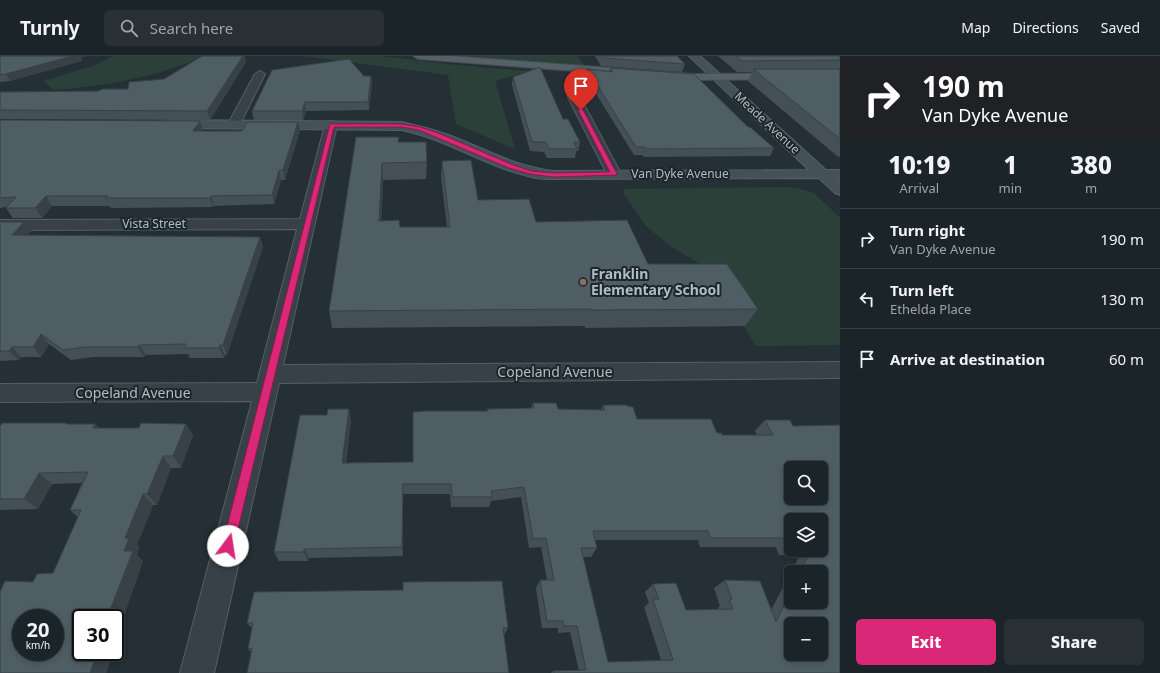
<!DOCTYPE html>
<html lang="en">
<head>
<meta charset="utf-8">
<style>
	:root { --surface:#1b2428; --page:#283034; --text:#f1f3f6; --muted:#a0a4a8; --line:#394145; --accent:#db2777 }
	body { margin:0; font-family:"Noto Sans",sans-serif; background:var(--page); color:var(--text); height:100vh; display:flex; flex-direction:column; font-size:15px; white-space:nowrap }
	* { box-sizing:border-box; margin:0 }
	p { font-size:13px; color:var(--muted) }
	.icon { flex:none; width:22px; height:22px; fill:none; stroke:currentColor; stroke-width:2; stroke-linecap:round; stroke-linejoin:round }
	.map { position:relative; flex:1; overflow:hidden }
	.drawer { display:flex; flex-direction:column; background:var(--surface); width:320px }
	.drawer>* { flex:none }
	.guide { background:#202124; color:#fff; overflow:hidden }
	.fabs { position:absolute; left:784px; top:405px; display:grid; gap:8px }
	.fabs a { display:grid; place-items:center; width:44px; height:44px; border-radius:6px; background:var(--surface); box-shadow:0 2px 6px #0003,0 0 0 1px var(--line); font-size:20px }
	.speed { position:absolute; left:12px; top:553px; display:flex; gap:8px; font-size:20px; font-weight:700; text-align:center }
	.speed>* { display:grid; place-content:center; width:52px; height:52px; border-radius:50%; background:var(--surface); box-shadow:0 2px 6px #0003,0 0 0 1px var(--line); line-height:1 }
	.speed small { font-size:10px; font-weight:400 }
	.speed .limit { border:2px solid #111; border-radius:6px; background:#fff; color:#111 }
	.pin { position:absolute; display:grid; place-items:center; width:34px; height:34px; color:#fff; margin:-41px -17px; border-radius:50% 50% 50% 0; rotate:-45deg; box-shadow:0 0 4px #0007 }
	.pin .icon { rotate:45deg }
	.me { position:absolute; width:44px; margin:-22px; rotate:14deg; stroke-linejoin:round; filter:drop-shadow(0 0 3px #0008) }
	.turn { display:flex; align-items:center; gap:14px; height:84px; padding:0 16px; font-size:18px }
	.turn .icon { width:52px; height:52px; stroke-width:2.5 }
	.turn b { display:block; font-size:28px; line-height:34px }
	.eta { display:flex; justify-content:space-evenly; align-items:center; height:68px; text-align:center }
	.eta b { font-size:24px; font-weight:800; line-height:28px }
	.action { display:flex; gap:8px; margin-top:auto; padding:8px 16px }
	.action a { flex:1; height:46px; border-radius:6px; background:var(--accent); color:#fff; font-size:16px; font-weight:800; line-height:46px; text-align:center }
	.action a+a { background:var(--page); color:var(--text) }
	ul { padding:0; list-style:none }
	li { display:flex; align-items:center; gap:12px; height:60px; padding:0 16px; border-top:1px solid var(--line) }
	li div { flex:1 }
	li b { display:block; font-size:15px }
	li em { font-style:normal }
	header { display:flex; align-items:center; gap:24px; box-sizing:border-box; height:56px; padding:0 20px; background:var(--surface); border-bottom:1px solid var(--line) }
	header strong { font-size:19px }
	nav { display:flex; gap:22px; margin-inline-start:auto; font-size:14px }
	.search { width:280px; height:36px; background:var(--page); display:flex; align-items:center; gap:10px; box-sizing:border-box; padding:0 14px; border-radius:6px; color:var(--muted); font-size:15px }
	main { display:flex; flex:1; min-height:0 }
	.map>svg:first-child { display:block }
	.green { fill:#2c403a }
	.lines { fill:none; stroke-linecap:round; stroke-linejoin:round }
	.street-casing { stroke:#555f64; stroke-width:2 }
	.secondary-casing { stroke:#555f64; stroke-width:2 }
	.primary-casing { stroke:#434d53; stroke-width:2 }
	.street { fill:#374147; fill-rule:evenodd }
	.secondary { fill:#455159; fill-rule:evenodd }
	.primary { fill:#556166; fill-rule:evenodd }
	.wall { fill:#445056; fill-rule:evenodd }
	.shaded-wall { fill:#374146 }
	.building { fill:#4f5d64; stroke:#374146; fill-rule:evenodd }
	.route { fill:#db2777; stroke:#8e194d }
	.education-dot { fill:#8d6e63; stroke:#1c262b; stroke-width:1.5 }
	.labels { text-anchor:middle; stroke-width:4; stroke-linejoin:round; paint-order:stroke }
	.far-street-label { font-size:12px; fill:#b2bcc3; stroke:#1c262b }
	.poi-label { font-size:14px; font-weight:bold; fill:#b2bcc3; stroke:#1c262b; text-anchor:start }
	.street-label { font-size:14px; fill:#b2bcc3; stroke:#1c262b }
</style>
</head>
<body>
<header>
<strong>Turnly</strong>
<div class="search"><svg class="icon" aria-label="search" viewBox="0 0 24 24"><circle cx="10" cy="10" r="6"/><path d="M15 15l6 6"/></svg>Search here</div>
<nav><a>Map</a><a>Directions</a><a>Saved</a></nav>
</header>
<main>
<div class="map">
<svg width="840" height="617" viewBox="0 0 840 617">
	<rect width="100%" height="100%" fill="#243036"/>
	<g class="green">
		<path d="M 113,0 L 201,0 C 189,8 176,11 161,16 C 126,26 91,31 54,34 L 43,25 L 93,10 Z"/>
		<path d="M 303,0 L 380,0 L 466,10 L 531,15 L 495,25 L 515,93 L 456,68 L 448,19 Z"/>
		<path d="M 448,0 L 577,0 L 585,10 Z"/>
		<path d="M 786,131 L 801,133 L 814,137 L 840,162 L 840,289 L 756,290 L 708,213 L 669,189 L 646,170 L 623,137 L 625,133 Z"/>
	</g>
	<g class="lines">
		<defs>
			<g id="street">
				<path d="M 260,15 L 265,18 L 240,68 L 239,71 L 229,71 L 228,68 L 255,18 Z"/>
				<path d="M 574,37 L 578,39 L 580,41 L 621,118 L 619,121 L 614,122 L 609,121 L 607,118 L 568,41 L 570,39 Z"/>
				<path d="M 331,65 L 336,66 L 337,69 L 283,309 L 840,306 L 840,322 L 279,327 L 214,617 L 180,617 L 252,345 L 0,346 L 0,328 L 257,327 L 297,173 L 0,174 L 0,164 L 300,163 L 325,69 L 326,66 Z"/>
			</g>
			<path id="secondary" d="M 689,0 L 700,0 L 826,114 L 840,114 L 840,122 L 836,122 L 840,126 L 840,139 L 835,137 L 819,122 L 553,123 C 546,123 539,123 532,121 C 486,111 447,83 401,74 L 170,72 L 165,71 L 164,68 L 165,65 L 170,64 L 401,66 C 419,70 437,74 454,81 C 489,95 515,110 553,115 L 809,114 Z"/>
			<path id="primary" d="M 413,0 L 450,0 L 693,18 L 840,17 L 840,23 L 693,24 L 418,3 Z"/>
		</defs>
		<use href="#street" class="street-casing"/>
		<use href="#secondary" class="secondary-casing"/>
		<use href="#primary" class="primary-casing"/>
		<use href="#street" class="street"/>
		<use href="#secondary" class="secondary"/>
		<use href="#primary" class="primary"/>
	</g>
	<g class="wall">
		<path d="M 0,0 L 81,2 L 82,5 L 10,25 L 0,26 Z"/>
		<path d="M 595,0 L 677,0 L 685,8 L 682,16 L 601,10 Z"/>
		<path d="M 718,0 L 840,0 L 840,101 L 837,100 L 748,25 L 752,16 L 737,16 Z"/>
		<path d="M 246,6 L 210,64 L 0,63 L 0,36 L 98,35 L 128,33 L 164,23 Z"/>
		<path d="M 610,12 L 748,71 L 774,92 L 770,100 L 644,101 L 642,99 L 634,99 L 585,20 L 587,13 L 609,15 Z"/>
		<path d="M 363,20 L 371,20 L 372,28 L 369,54 L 306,55 L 303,64 L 254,64 L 252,55 Z"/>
		<path d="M 513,21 L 563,63 L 580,86 L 578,95 L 576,95 L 575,102 L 547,102 L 544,96 L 530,95 L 512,29 Z"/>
		<path d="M 0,64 L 200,65 L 202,75 L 242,75 L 298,66 L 300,75 L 285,124 L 281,124 L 274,148 L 214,150 L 213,151 L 111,152 L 109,150 L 52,150 L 42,162 L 13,162 L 6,152 L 6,151 L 0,152 Z"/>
		<path d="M 356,81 L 399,86 L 427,106 L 426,123 L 383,124 L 381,165 L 400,171 L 447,171 L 441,121 L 442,105 L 478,144 L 648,208 L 758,253 L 745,270 L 585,272 L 585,270 L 332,272 L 329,255 Z"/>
		<path d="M 0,166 L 31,175 L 27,179 L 260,181 L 263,191 L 227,299 L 225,299 L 224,302 L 190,302 L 188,298 L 146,299 L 144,301 L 93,301 L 71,304 L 49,288 L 41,301 L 21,301 L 18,304 L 0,305 Z"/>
		<path d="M 533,347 L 556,347 L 558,353 L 601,354 L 603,349 L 627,349 L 627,350 L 633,351 L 637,363 L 711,363 L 717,377 L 722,377 L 722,379 L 757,379 L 755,375 L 765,364 L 790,364 L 793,370 L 840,369 L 840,617 L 551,617 L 553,615 L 579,615 L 570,576 L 558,577 L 558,572 L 542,572 L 536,532 L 540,524 L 547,524 L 541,491 L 529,492 L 521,441 L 491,445 L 489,451 L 451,451 L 450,438 L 403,438 L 403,500 L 309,502 L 308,505 L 279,505 L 274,496 L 300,359 L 327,359 L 328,353 L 349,353 L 351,365 L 346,407 L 413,406 L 413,356 L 425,355 L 487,355 L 487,353 L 531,352 ZM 791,412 L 821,412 L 821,442 L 791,442 ZM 791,464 L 821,464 L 821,494 L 791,494 ZM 595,484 L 698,484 L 700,491 L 776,491 L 779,499 L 800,499 L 771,554 L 760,525 L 725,524 L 714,532 L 720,550 L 718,552 L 718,553 L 686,554 L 676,527 L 653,528 L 645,536 L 649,547 L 644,551 L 661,604 L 608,606 L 583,501 L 591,501 L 597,492 ZM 791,516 L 821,516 L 821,546 L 791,546 ZM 791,568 L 821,568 L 821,598 L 791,598 Z"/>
		<path d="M 2,367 L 66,367 L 68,368 L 95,368 L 99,372 L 139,372 L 141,367 L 186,368 L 193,379 L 181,412 L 171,412 L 157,449 L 153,449 L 137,489 L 139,492 L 137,499 L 143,505 L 115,585 L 115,562 L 81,562 L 81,596 L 111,596 L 108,607 L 110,607 L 106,617 L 0,617 L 0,536 L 5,525 L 33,526 L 37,518 L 53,517 L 78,461 L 70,454 L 82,427 L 52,428 L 38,453 L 0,454 L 0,369 L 1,369 ZM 21,562 L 55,562 L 55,596 L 21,596 Z"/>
		<path d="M 247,567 L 508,572 L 504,579 L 251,596 L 248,593 L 252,572 Z"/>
	</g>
	<g class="shaded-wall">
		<path d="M 72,0 L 87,0 L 81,2 L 82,5 L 10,25 L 6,18 Z"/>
		<path d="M 243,0 L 245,0 L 246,6 L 210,64 L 207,55 Z"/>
		<path d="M 371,20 L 372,28 L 369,54 L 368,46 Z"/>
		<path d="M 305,46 L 306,55 L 303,64 L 302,55 Z"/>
		<path d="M 200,65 L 203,75 L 196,84 L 193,75 Z"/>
		<path d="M 298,66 L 300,75 L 285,124 L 283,114 Z"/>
		<path d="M 382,107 L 383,124 L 381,182 L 379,165 Z"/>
		<path d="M 279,114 L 281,124 L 274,148 L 272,139 Z"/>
		<path d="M 46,140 L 52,150 L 42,162 L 35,152 Z"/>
		<path d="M 211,140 L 214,150 L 213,151 L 210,142 Z"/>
		<path d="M 24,166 L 31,175 L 19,189 L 12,179 Z"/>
		<path d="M 260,181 L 263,191 L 227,299 L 223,289 Z"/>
		<path d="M 41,278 L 49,288 L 41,301 L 33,291 Z"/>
		<path d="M 139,289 L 146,299 L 144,301 L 138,291 Z"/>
		<path d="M 220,289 L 225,299 L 224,302 L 219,292 Z"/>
		<path d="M 12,291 L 21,301 L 18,304 L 9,295 Z"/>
		<path d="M 349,353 L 351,365 L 344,418 L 342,407 Z"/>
		<path d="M 95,368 L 106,380 L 93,372 Z"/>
		<path d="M 186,368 L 193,379 L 181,412 L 173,400 Z"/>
		<path d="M 163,400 L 171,412 L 157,449 L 147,438 Z"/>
		<path d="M 39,417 L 52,428 L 38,453 L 24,443 Z"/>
		<path d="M 403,428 L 403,500 L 402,491 Z"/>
		<path d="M 143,438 L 153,449 L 137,489 L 139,492 L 137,499 L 143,505 L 115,585 L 115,562 L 107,562 L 124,495 L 125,482 Z"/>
		<path d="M 304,493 L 309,502 L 308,505 L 304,496 Z"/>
		<path d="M 96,596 L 111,596 L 108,607 L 110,607 L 106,617 L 90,617 Z"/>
	</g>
	<g class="building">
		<path d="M 0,0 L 72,0 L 6,18 L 0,19 Z"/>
		<path d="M 202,0 L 243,0 L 207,55 L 0,54 L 0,36 L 98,35 L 103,33 L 128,33 L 129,26 L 164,23 Z"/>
		<path d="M 602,0 L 677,0 L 685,8 L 603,2 Z"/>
		<path d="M 736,0 L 840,0 L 840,4 L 742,5 Z"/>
		<path d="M 349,3 L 363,19 L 363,20 L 371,20 L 368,46 L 305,46 L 302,55 L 252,55 L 272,14 Z"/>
		<path d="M 540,11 L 563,63 L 568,63 L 580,86 L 574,86 L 577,93 L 549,93 L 546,86 L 532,86 L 513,21 Z"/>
		<path d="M 610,12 L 694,18 L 748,71 L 750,71 L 774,92 L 647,93 L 645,91 L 636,91 L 587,13 L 613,16 Z"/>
		<path d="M 753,13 L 840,13 L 840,83 Z"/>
		<path d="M 0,64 L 200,65 L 193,75 L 242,75 L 247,66 L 298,66 L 283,114 L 279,114 L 272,139 L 211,140 L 210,142 L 105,142 L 108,140 L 46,140 L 35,152 L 6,152 L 16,141 L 0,142 Z"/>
		<path d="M 356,81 L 399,81 L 398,86 L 426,86 L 427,106 L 382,107 L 379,165 L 399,164 L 400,171 L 450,171 L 442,105 L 471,104 L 478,144 L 529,143 L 536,166 L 627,164 L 648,208 L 727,208 L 758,253 L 591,254 L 591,253 L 329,255 Z"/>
		<path d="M 0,166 L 24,166 L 12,179 L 260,181 L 223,289 L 220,289 L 219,292 L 185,292 L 186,288 L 139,289 L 138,291 L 85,291 L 63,294 L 41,278 L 33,291 L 12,291 L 9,295 L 0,295 Z"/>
		<path d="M 533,347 L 556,347 L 558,353 L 605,354 L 603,349 L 627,349 L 627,350 L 633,351 L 637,363 L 711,363 L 717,377 L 722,377 L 722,379 L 773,379 L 765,364 L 790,364 L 793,370 L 840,369 L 840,617 L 554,617 L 553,615 L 586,614 L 577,570 L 564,570 L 563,565 L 547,565 L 540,524 L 554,524 L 546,482 L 533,483 L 524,431 L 491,435 L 492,441 L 452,441 L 451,428 L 403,428 L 402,491 L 304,493 L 304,496 L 274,496 L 300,359 L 327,359 L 328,353 L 349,353 L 342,407 L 413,406 L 413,356 L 425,355 L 488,355 L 487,353 L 534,352 ZM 791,412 L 821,412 L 821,442 L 791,442 ZM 791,464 L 821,464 L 821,494 L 811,494 L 800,516 L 821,516 L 821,546 L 791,546 L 791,535 L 776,566 L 760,525 L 725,524 L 732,544 L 729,544 L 733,553 L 686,554 L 676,527 L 653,528 L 659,543 L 653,543 L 673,604 L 608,606 L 581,492 L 597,492 L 593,475 L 708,475 L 710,482 L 788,482 L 791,487 ZM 791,568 L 821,568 L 821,598 L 791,598 Z"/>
		<path d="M 2,367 L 66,367 L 66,368 L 95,368 L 93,372 L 139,372 L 141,367 L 186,368 L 173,400 L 163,400 L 147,438 L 143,438 L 125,482 L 129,482 L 124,495 L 133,495 L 107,562 L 81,562 L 81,596 L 96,596 L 94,601 L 96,601 L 90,617 L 0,617 L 0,536 L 5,525 L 33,526 L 37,518 L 53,517 L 81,454 L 70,454 L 88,416 L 39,417 L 24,443 L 0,443 L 0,369 L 1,369 ZM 21,562 L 55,562 L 55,596 L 21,596 Z"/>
		<path d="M 502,525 L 508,572 L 503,572 L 509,617 L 247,617 L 252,592 L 248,593 L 253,567 L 247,567 L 254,536 L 403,534 L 403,526 Z"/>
	</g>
	<path class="route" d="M 581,52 L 583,54 L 617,118 L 616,119 L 553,121 L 530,118 L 509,112 L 419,74 L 401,71 L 334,71 L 234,490 L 233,494 L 228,496 L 224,494 L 222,490 L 330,68 L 401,68 L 420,71 L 438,77 L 513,109 L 531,115 L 553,117 L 610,116 L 578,54 Z"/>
	<circle class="education-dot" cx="583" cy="226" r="4"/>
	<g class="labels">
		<g class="far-street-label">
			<text transform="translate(767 67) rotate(43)" y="4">Meade Avenue</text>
			<text x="680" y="122">Van Dyke Avenue</text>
			<text x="154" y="172">Vista Street</text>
		</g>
		<g class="poi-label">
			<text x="591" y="223">Franklin<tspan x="591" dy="16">Elementary School</tspan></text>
		</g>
		<g class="street-label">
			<text x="555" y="321">Copeland Avenue</text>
			<text x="133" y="342">Copeland Avenue</text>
		</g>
	</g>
</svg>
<div class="fabs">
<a><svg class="icon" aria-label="search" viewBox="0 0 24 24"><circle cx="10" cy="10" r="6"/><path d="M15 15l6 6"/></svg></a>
<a><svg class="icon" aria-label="layers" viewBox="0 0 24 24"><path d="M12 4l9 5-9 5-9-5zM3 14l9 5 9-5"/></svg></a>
<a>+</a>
<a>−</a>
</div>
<div class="speed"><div>20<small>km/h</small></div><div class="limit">30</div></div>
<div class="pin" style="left:581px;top:54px;background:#d93025"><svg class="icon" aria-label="arrive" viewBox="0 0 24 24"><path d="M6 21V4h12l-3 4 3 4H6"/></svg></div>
<svg class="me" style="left:228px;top:490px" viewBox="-20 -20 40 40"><circle r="19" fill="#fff"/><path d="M0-13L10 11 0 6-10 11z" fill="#db2777"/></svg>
</div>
<section class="drawer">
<div class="guide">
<div class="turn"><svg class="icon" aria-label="right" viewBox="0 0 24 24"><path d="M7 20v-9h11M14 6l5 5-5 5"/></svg><div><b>190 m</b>Van Dyke Avenue</div></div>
</div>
<div class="eta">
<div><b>10:19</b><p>Arrival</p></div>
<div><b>1</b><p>min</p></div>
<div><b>380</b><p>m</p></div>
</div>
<ul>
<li><svg class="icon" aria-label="right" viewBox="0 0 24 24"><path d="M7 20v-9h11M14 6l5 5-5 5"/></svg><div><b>Turn right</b><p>Van Dyke Avenue</p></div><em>190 m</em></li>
<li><svg class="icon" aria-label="left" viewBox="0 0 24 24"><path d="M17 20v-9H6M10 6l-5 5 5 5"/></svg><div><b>Turn left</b><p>Ethelda Place</p></div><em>130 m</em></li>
<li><svg class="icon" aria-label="arrive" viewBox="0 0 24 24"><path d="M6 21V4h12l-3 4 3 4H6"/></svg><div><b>Arrive at destination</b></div><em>60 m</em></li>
</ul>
<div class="action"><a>Exit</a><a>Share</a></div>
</section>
</main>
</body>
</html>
